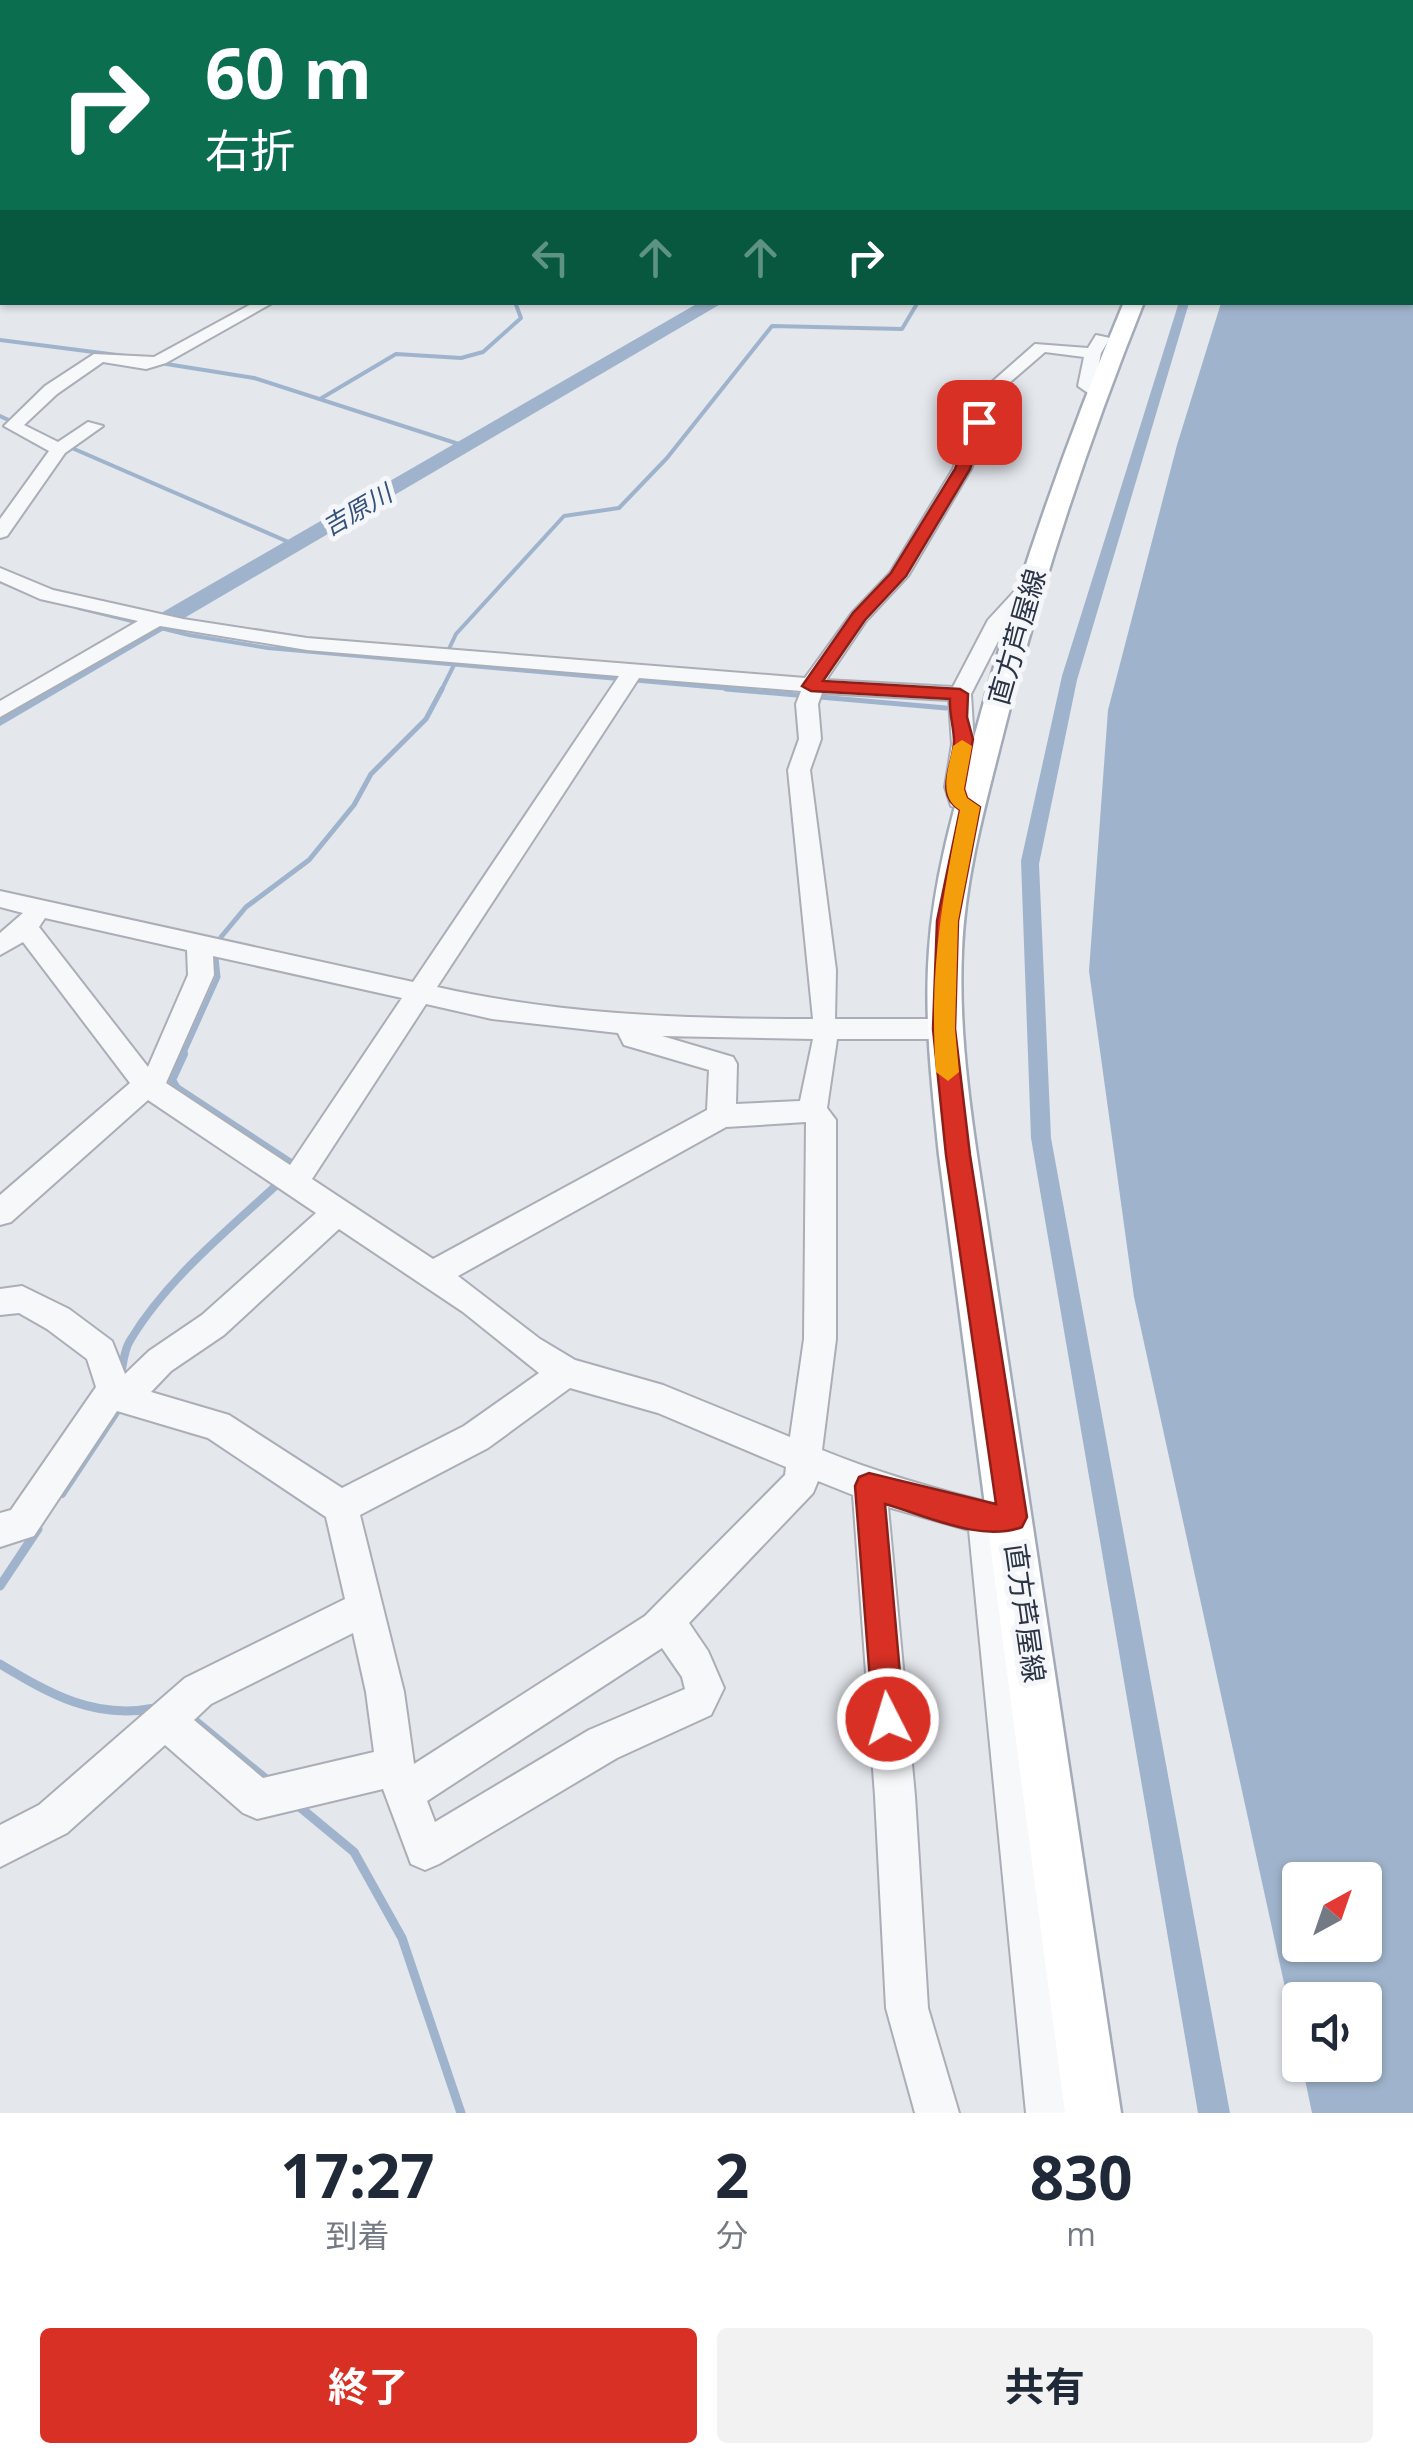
<!DOCTYPE html>
<html lang="ja">
<head>
<meta charset="utf-8">
<style>
	:root { --surface:#fff; --page:#f2f2f3; --text:#1f2937; --muted:#747a83; --accent:#d93025 }
	body { margin:0; font-family:"Open Sans","Noto Sans JP",sans-serif; background:var(--page); color:var(--text); height:100vh; display:flex; flex-direction:column; font-size:38px; white-space:nowrap }
	* { box-sizing:border-box; margin:0 }
	p { font-size:32px; color:var(--muted) }
	.icon { flex:none; width:55px; height:55px; fill:none; stroke:currentColor; stroke-width:2; stroke-linecap:round; stroke-linejoin:round }
	.map { position:relative; height:2113px; overflow:hidden }
	.sheet { display:flex; flex-direction:column; background:var(--surface); flex:1 }
	.sheet>* { flex:none }
	.guide { position:absolute; left:0px; top:0px; width:1415px; height:305px; box-shadow:0 2px 8px #0004; background:#0b6e4f; color:#fff; overflow:hidden }
	.needle { width:65px; rotate:40deg }
	.buttons { position:absolute; left:1282px; top:1862px; display:grid; gap:20px }
	.buttons a { display:grid; place-items:center; width:100px; height:100px; border-radius:10px; background:var(--surface); box-shadow:0 2px 8px #0004; font-size:50px }
	.pin { position:absolute; display:grid; place-items:center; width:85px; height:85px; color:#fff; margin:-42px; border-radius:20px; box-shadow:0 5px 15px #0006 }
	.me { position:absolute; width:110px; margin:-55px; rotate:355deg; stroke-linejoin:round; filter:drop-shadow(0 0 8px #0008) }
	.turn { display:flex; align-items:center; gap:35px; height:210px; padding:0 40px; font-size:45px }
	.turn .icon { width:130px; height:130px; stroke-width:2.5 }
	.turn b { display:block; font-size:70px; line-height:85px }
	.lanes { display:flex; align-items:center; height:95px; padding:0 40px; background:#0003; justify-content:center; gap:50px; direction:ltr }
	.lanes .off { opacity:.35 }
	.eta { display:flex; justify-content:space-evenly; align-items:center; height:170px; text-align:center }
	.eta b { font-size:60px; font-weight:700; line-height:70px }
	.primary-button { display:flex; gap:20px; margin-top:auto; padding:20px 40px }
	.primary-button a { flex:1; height:115px; border-radius:10px; background:var(--accent); color:#fff; font-size:40px; font-weight:700; line-height:115px; text-align:center }
	.primary-button a+a { background:var(--page); color:var(--text) }
	.map>svg:first-child { display:block }
	.water { fill:#9fb4cc; fill-rule:evenodd }
	.lines { fill:none; stroke-linecap:round; stroke-linejoin:round }
	.stream-far4 { stroke:#9fb4cc; stroke-width:2.5 }
	.stream-far3 { stroke:#9fb4cc; stroke-width:4 }
	.stream-far2 { stroke:#9fb4cc; stroke-width:5 }
	.stream-far1 { stroke:#9fb4cc; stroke-width:8 }
	.stream { stroke:#9fb4cc; stroke-width:9 }
	.river { fill:#9fb4cc; fill-rule:evenodd }
	.minor-casing { stroke:#a9aeb7; stroke-width:4 }
	.major-casing { stroke:#a3abb8; stroke-width:5 }
	.minor { fill:#f7f8fa; fill-rule:evenodd }
	.major { fill:#fff; fill-rule:evenodd }
	.route { fill:#d93025; stroke:#8d1f18; stroke-width:2.5 }
	.slow { fill:#f59e0b }
	.labels { text-anchor:middle; stroke-width:10; stroke-linejoin:round; paint-order:stroke }
	.far-water-label { font-size:25px; font-style:italic; fill:#34527a; stroke:#f4f6f9 }
	.street-label { font-size:28px; fill:#2b3445; stroke:#f4f6f9 }
</style>
</head>
<body>
<div class="map">
<svg width="1413" height="2113" viewBox="0 0 1413 2113">
	<rect width="100%" height="100%" fill="#e4e7ec"/>
	<g class="water">
		<path d="M 1333,0 L 1413,0 L 1413,2113 L 1312,2113 L 1302,2065 L 1365,2065 L 1365,2000 L 1300,2000 L 1300,2056 L 1134,1297 L 1089,971 L 1108,710 L 1177,445 L 1221,303 L 1412,302 L 1412,2 ZM 1365,1880 L 1365,1945 L 1300,1945 L 1300,1880 Z"/>
		<path d="M 1179,302 L 1189,303 L 1077,680 L 1039,864 L 1051,1138 L 1230,2113 L 1198,2113 L 1031,1138 L 1021,861 L 1062,676 Z"/>
	</g>
	<g class="lines">
		<g class="stream-far4">
			<path d="M 193,0 L 208,2"/>
			<path d="M 902,0 L 914,2"/>
			<path d="M 473,2 L 477,0"/>
		</g>
		<g class="stream-far3">
			<path d="M 0,340 L 133,357"/>
			<path d="M 154,362 L 254,378 L 468,447"/>
			<path d="M 320,399 L 396,354 L 461,358 L 483,352 L 521,318 L 515,302"/>
			<path d="M 0,416 L 17,424"/>
			<path d="M 65,445 L 300,547"/>
			<path d="M 0,581 L 33,595"/>
			<path d="M 79,608 L 189,635 L 268,648 L 754,691"/>
			<path d="M 447,653 L 456,634 L 564,516 L 619,508 L 667,458 L 772,326 L 902,329 L 918,302"/>
			<path d="M 441,691 L 454,665"/>
		</g>
		<g class="stream-far2">
			<path d="M 726,689 L 946,708"/>
			<path d="M 182,1057 L 218,977 L 216,958 L 221,937 L 246,907 L 309,860 L 354,805 L 371,774 L 426,719 L 442,689"/>
		</g>
		<g class="stream-far1">
			<path d="M 184,1054 L 172,1080 L 177,1088 L 294,1165 L 292,1168"/>
			<path d="M 121,1376 C 123,1364 124,1349 131,1339 C 168,1278 229,1229 281,1181"/>
			<path d="M 62,1494 L 117,1411 L 118,1403"/>
		</g>
		<g class="stream">
			<path d="M 0,1586 L 38,1529"/>
			<path d="M 0,1664 C 50,1694 95,1720 155,1708"/>
			<path d="M 188,1715 L 271,1783"/>
			<path d="M 296,1804 L 354,1852 L 402,1938 L 461,2113"/>
		</g>
		<path class="river" d="M 700,302 L 724,302 L 0,726 L 0,706 Z"/>
		<defs>
			<g id="minor">
				<path d="M 506,0 L 532,0 L 533,2 L 508,2 Z"/>
				<path d="M 1197,0 L 1229,0 L 1230,2 L 1199,2 Z"/>
				<path d="M 255,302 L 274,302 L 166,363 L 146,369 L 103,362 L 57,394 L 24,425 L 58,442 L 88,422 L 103,426 L 65,453 L 7,536 L 0,538 L 0,519 L 49,451 L 4,426 L 45,386 L 94,354 L 154,357 Z"/>
				<path d="M 1096,335 L 1110,338 L 1101,353 L 1095,384 L 1103,387 L 1103,395 L 1091,395 L 1078,386 L 1084,357 L 1045,352 L 1001,390 L 971,469 L 908,576 L 866,621 L 826,680 L 953,687 L 988,620 L 1024,581 L 1038,581 L 1038,589 L 1009,620 L 971,694 L 974,744 L 970,797 L 982,807 L 978,812 L 970,814 L 951,806 L 945,787 L 952,744 L 949,700 L 822,693 L 818,704 L 821,739 L 810,770 L 836,970 L 835,1019 L 944,1019 L 954,1022 L 958,1029 L 954,1036 L 944,1039 L 837,1039 L 827,1108 L 836,1120 L 836,1339 L 822,1450 C 873,1471 925,1486 979,1500 C 994,1504 1009,1499 1024,1505 L 1029,1517 L 1024,1529 L 1004,1534 L 1070,2113 L 1026,2113 L 969,1530 L 888,1507 L 915,1796 L 928,2008 L 959,2113 L 915,2113 L 886,2008 L 875,1796 L 853,1495 L 818,1481 L 813,1493 L 689,1623 L 708,1651 L 724,1688 L 711,1715 L 617,1758 L 439,1864 L 425,1870 L 411,1864 L 383,1789 L 257,1819 L 243,1813 L 165,1745 L 67,1833 L 0,1867 L 0,1825 L 39,1805 L 185,1678 L 345,1599 L 326,1517 L 208,1438 L 117,1411 L 34,1536 L 0,1547 L 0,1513 L 11,1510 L 96,1387 L 87,1359 L 47,1329 L 19,1313 L 0,1315 L 0,1289 L 22,1286 L 69,1309 L 112,1341 L 125,1374 L 149,1351 L 202,1315 L 316,1213 L 148,1100 L 11,1222 L 0,1225 L 0,1195 L 130,1083 L 23,942 L 0,955 L 0,933 L 23,913 L 0,907 L 0,891 L 413,982 L 619,676 L 307,650 L 160,626 L 0,717 L 0,701 L 138,621 L 40,599 L 0,581 L 0,568 L 53,590 L 183,619 L 307,638 L 805,678 L 852,613 L 890,573 L 953,469 L 985,388 L 1035,344 L 1088,348 ZM 639,678 L 801,691 L 796,704 L 799,739 L 788,770 L 813,1019 C 686,1019 561,1015 437,987 ZM 45,918 L 187,950 L 188,975 L 148,1067 L 39,927 ZM 213,956 L 402,998 L 290,1165 L 166,1083 L 214,975 ZM 426,1004 L 492,1019 L 618,1033 L 624,1045 L 709,1070 L 707,1110 L 433,1259 L 312,1179 ZM 662,1036 L 813,1039 L 800,1101 L 736,1104 L 737,1064 L 733,1057 ZM 806,1122 L 804,1339 L 790,1437 L 663,1385 L 575,1360 L 540,1339 L 458,1276 L 726,1127 ZM 339,1229 L 463,1312 L 539,1373 L 464,1426 L 342,1488 L 229,1415 L 151,1392 L 171,1371 L 224,1335 ZM 570,1388 L 658,1413 L 786,1467 L 785,1475 L 645,1616 L 414,1764 L 404,1692 L 360,1515 L 488,1448 ZM 353,1633 L 366,1692 L 374,1752 L 263,1778 L 194,1720 L 211,1704 ZM 662,1648 L 682,1677 L 685,1689 L 589,1730 L 435,1822 L 427,1801 Z"/>
			</g>
			<g id="major">
				<path d="M 1259,0 L 1273,0 L 1273,2 L 1260,2 Z"/>
				<path d="M 1124,302 L 1144,302 C 1087,444 1040,588 1003,735 C 985,806 965,877 962,951 C 959,1019 967,1087 977,1155 L 1121,2113 L 1065,2113 L 939,1155 C 932,1087 924,1018 929,950 C 934,876 955,805 975,734 C 1015,587 1065,443 1124,302 Z"/>
			</g>
		</defs>
		<use href="#minor" class="minor-casing"/>
		<use href="#major" class="major-casing"/>
		<use href="#minor" class="minor"/>
		<use href="#major" class="major"/>
	</g>
	<path class="route" d="M 974,419 L 986,422 L 970,469 L 906,576 L 865,620 L 823,681 L 960,689 L 968,694 L 967,717 L 973,739 L 964,789 L 967,798 L 980,807 L 958,921 L 955,1029 L 970,1155 L 1027,1517 L 1022,1527 C 981,1543 925,1515 885,1504 L 904,1719 L 900,1730 L 888,1735 L 877,1730 L 873,1719 L 855,1486 L 859,1477 L 869,1473 L 996,1504 L 946,1155 L 933,1029 L 937,921 L 960,810 C 933,794 954,764 954,741 C 954,727 949,714 950,699 L 811,691 L 802,686 L 853,613 L 891,573 L 955,469 Z"/>
	<path class="slow" d="M 962,740 L 972,746 L 964,789 L 967,798 L 980,807 L 958,921 L 955,1029 L 959,1072 L 948,1081 L 936,1072 C 929,977 941,903 960,810 C 937,796 949,768 953,746 Z"/>
	<g class="labels">
		<g class="far-water-label">
			<text transform="translate(357 510) rotate(-30)" y="9">吉原川</text>
		</g>
		<g class="street-label">
			<text transform="translate(1017 637) rotate(-74)" y="10">直方芦屋線</text>
			<text transform="translate(1025 1613) rotate(82)" y="10">直方芦屋線</text>
		</g>
	</g>
</svg>
<div class="buttons">
<a><svg class="needle" viewBox="-14 -14 28 28"><path d="M0-13l5 13h-10z" fill="#e53935"/><path d="M0 13l5-13h-10z" fill="#747a83"/></svg></a>
<a><svg class="icon" aria-label="sound" viewBox="0 0 24 24"><path d="M4 9h4l5-4v14l-5-4H4zM17 9q2 3 0 6"/></svg></a>
</div>
<div class="pin" style="left:979px;top:422px;background:#d93025"><svg class="icon" aria-label="arrive" viewBox="0 0 24 24"><path d="M6 21V4h12l-3 4 3 4H6"/></svg></div>
<svg class="me" style="left:888px;top:1719px" viewBox="-20 -20 40 40"><circle r="17" fill="#d93025" stroke="#fff" stroke-width="3"/><path d="M0-11L8 9 0 5-8 9z" fill="#fff"/></svg>
<div class="guide">
<div class="turn"><svg class="icon" aria-label="right" viewBox="0 0 24 24"><path d="M7 20v-9h11M14 6l5 5-5 5"/></svg><div><b>60 m</b>右折</div></div>
<div class="lanes"><svg class="icon off" aria-label="left" viewBox="0 0 24 24"><path d="M17 20v-9H6M10 6l-5 5 5 5"/></svg><svg class="icon off" aria-label="ahead" viewBox="0 0 24 24"><path d="M12 20V5M6 11l6-6 6 6"/></svg><svg class="icon off" aria-label="ahead" viewBox="0 0 24 24"><path d="M12 20V5M6 11l6-6 6 6"/></svg><svg class="icon" aria-label="right" viewBox="0 0 24 24"><path d="M7 20v-9h11M14 6l5 5-5 5"/></svg></div>
</div>
</div>
<section class="sheet">
<div class="eta">
<div><b>17:27</b><p>到着</p></div>
<div><b>2</b><p>分</p></div>
<div><b>830</b><p>m</p></div>
</div>
<div class="primary-button"><a>終了</a><a>共有</a></div>
</section>
</body>
</html>
